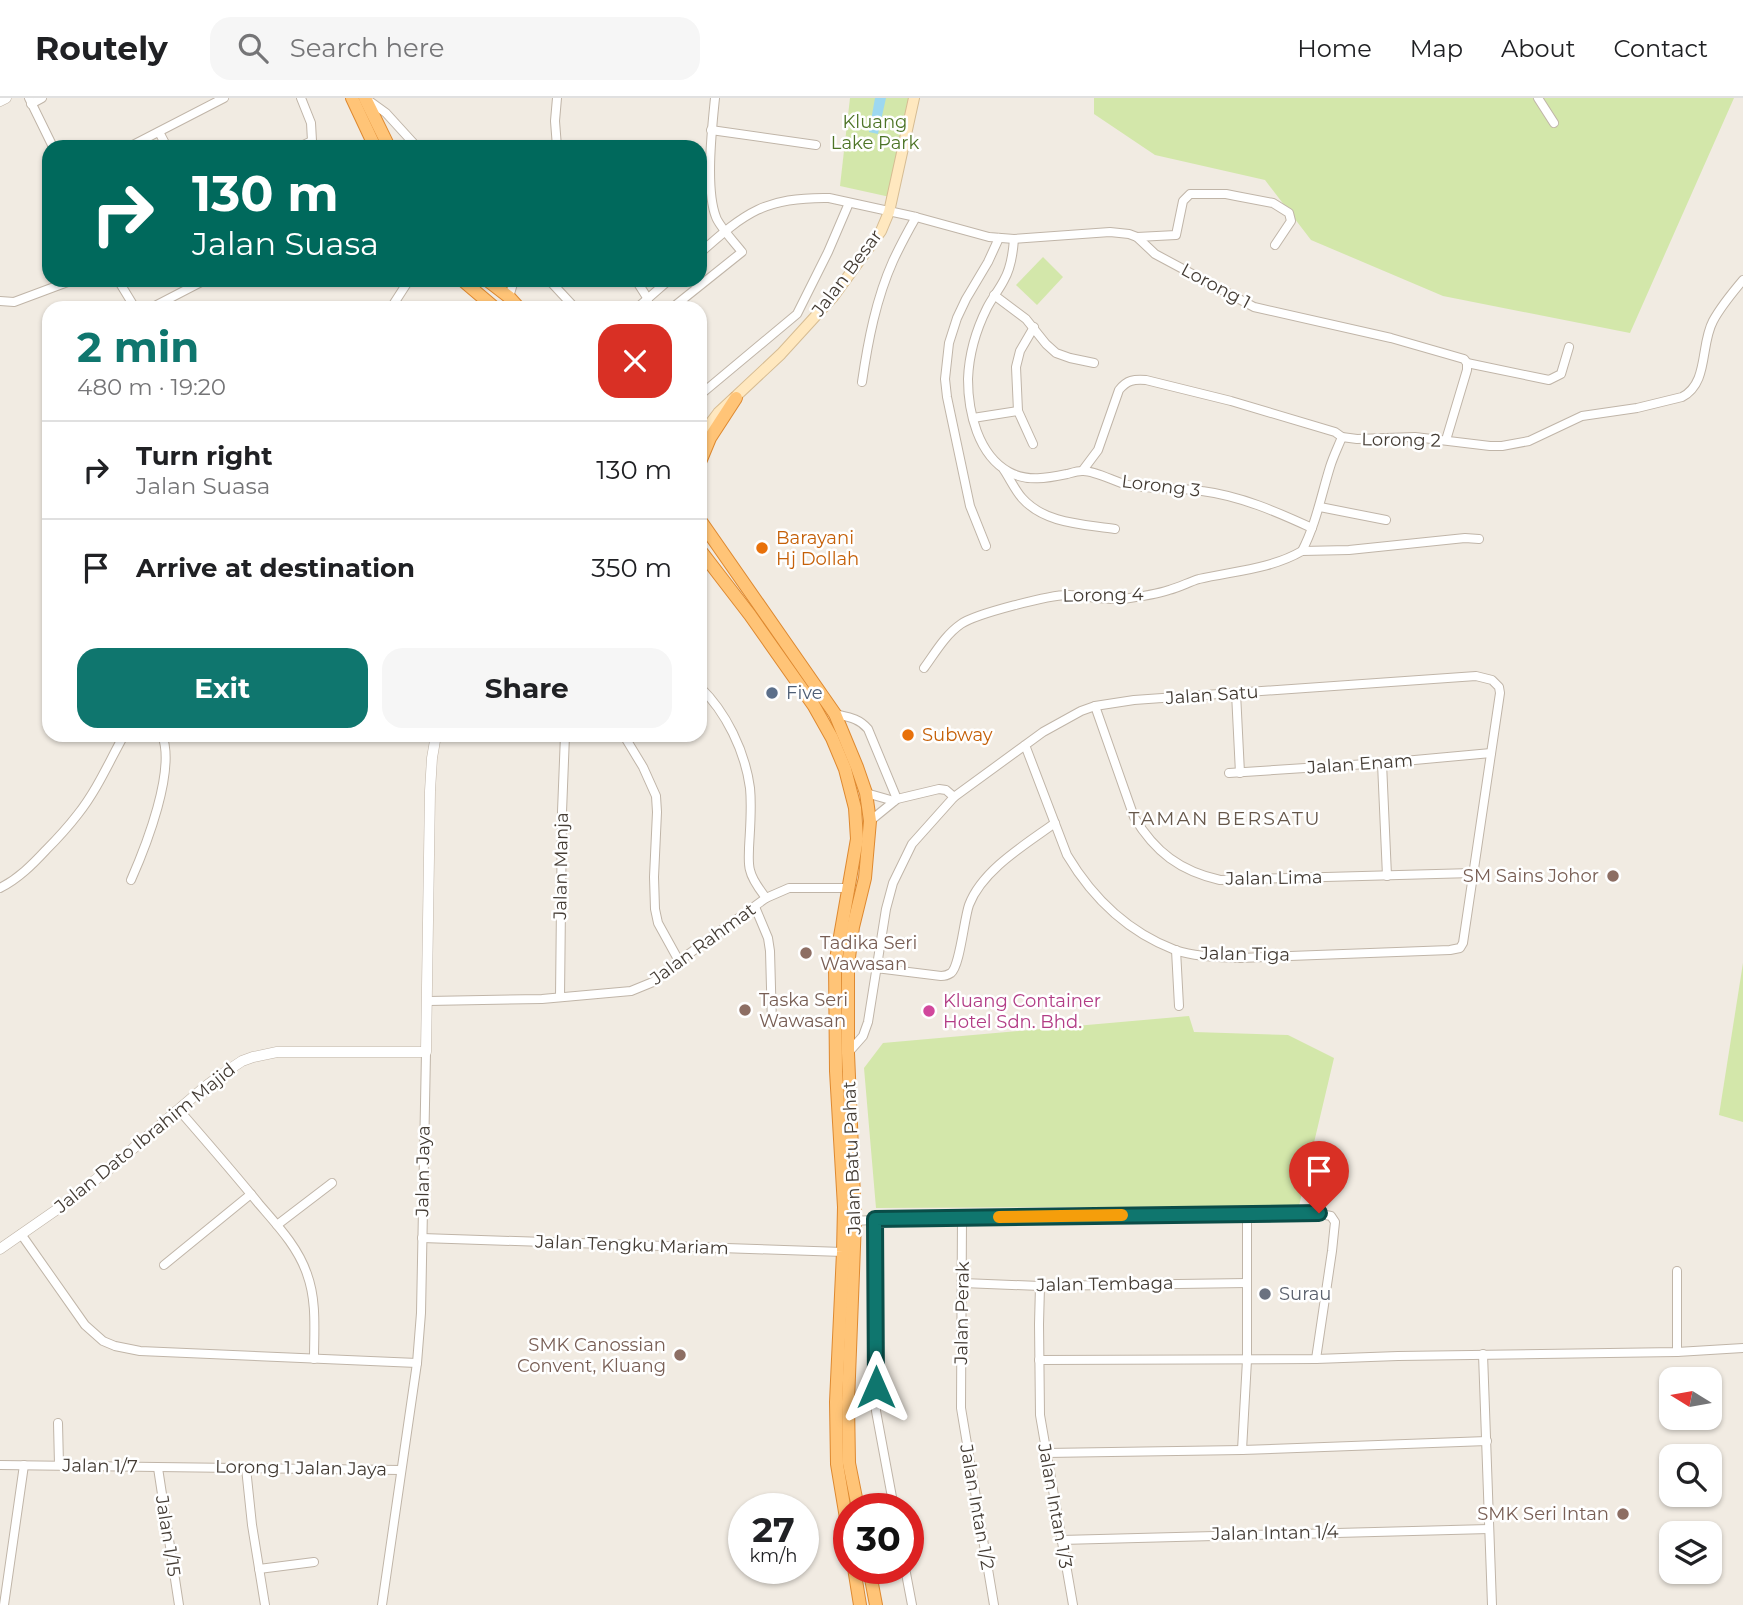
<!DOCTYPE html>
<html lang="en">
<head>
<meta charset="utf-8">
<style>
	:root { --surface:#fff; --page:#f6f6f6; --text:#202124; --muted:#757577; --line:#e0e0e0; --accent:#0f766e }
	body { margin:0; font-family:Montserrat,sans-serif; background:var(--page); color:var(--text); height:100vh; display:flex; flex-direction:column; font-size:26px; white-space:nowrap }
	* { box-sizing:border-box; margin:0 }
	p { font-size:23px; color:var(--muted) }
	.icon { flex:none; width:38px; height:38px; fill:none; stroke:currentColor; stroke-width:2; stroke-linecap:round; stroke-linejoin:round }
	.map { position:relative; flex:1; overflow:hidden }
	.panel { position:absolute; left:42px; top:203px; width:665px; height:441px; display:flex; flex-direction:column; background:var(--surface); border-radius:21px; box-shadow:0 2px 5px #0004 }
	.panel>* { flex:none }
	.guide { position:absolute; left:42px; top:42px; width:665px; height:147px; border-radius:21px; box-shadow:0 2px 5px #0004; background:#00695c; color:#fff; overflow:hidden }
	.needle { width:46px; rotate:281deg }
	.buttons { position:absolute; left:1659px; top:1269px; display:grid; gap:14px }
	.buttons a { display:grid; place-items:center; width:63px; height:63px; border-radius:14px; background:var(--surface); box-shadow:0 2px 5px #0004; font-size:35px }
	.speed { position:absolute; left:728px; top:1395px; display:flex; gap:14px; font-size:35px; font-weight:700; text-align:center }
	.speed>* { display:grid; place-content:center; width:91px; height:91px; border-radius:50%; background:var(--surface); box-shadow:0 2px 5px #0004; line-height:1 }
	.speed small { font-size:18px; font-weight:400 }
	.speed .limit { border:10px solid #d22; background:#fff; color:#111 }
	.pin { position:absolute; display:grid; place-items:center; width:60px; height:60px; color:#fff; margin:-72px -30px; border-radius:50% 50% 50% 0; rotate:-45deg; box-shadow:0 0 7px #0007 }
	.pin .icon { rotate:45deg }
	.me { position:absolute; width:77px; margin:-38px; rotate:0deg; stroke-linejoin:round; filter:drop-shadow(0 0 5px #0008) }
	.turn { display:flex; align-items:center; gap:24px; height:147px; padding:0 35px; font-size:32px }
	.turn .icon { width:91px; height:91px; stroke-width:2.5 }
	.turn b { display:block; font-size:49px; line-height:60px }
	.round { display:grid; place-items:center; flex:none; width:74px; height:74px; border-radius:21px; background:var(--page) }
	.headline { display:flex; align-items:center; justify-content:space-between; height:119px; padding:0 35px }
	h1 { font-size:42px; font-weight:700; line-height:52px; color:var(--accent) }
	.button { display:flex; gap:14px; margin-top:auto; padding:14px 35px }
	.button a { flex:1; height:80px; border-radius:21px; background:var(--accent); color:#fff; font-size:28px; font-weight:700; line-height:80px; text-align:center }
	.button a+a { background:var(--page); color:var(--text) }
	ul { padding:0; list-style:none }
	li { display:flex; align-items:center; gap:21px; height:98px; padding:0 35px; border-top:2px solid var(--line) }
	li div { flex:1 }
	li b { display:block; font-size:26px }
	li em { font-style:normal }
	header { display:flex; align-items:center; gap:42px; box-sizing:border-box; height:98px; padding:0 35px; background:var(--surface); border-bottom:2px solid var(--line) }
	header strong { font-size:33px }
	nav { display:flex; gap:38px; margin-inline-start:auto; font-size:24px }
	.search { width:490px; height:63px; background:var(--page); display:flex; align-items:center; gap:18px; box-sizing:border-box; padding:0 24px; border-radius:21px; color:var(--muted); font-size:26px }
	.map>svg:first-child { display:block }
	.green { fill:#d3e7aa }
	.water { fill:#9dd8f0 }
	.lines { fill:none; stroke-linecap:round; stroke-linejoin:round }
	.minor-casing { stroke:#c0b5a8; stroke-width:10 }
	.tertiary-casing { stroke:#c0b5a8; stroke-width:11 }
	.secondary-casing { stroke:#d6bc93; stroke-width:12 }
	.trunk-casing { stroke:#de8930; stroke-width:14 }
	.minor { stroke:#fff; stroke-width:8 }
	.tertiary { stroke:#fff; stroke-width:10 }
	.secondary { stroke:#ffe8bf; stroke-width:10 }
	.trunk { stroke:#ffc477; stroke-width:12 }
	.route-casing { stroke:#0a4d48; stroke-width:18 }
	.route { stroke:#0f766e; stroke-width:12 }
	.slow { stroke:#f59e0b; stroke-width:12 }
	.food-dot { fill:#e8710a; stroke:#fff; stroke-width:2.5 }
	.service-dot { fill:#5c6f8a; stroke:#fff; stroke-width:2.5 }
	.education-dot { fill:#8d6e63; stroke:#fff; stroke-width:2.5 }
	.hotel-dot { fill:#d1479c; stroke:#fff; stroke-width:2.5 }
	.worship-dot { fill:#6b7280; stroke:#fff; stroke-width:2.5 }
	.labels { text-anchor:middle; stroke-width:5; stroke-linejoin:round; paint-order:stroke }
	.park-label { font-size:18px; fill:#4d7426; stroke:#fff }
	.street-label { font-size:18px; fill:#433b33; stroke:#fff }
	.food-label { font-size:18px; fill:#c56008; stroke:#fff; text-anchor:start }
	.service-label { font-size:18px; fill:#4e5e75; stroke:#fff; text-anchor:start }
	.education-label { font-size:18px; fill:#785e54; stroke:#fff; text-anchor:end }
	.hotel-label { font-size:18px; fill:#b23c85; stroke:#fff; text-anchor:start }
	.worship-label { font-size:18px; fill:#5b616d; stroke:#fff; text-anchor:start }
	.neighbourhood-label { font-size:19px; letter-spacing:2px; fill:#66574a; stroke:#fff }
</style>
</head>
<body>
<header>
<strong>Routely</strong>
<div class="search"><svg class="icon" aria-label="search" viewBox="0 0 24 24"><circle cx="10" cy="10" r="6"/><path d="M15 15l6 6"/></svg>Search here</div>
<nav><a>Home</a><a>Map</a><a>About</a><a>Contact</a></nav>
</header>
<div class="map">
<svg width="1743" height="1507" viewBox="0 0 1743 1507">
	<rect width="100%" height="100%" fill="#f1ebe2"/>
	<g class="green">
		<path d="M 850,0 L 910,0 L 890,99 L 840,88 Z"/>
		<path d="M 1094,0 L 1734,0 L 1630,235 L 1443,198 L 1311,142 L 1265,82 L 1155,57 L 1094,16 Z"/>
		<path d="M 1043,159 L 1063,179 L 1037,207 L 1016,187 Z"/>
		<path d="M 1743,865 L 1743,1024 L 1719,1017 Z"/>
		<path d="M 1189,918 L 1194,934 L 1288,937 L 1334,960 L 1299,1108 L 876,1110 L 864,970 L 883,945 Z"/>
	</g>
	<path class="water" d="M 875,0 L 886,0 L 878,36 L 869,34 Z"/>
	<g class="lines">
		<defs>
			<g id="minor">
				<path d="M 29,0 L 53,49"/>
				<path d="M 1538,0 L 1554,25"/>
				<path d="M 368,2 L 386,15 L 417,49"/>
				<path d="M 31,6 L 42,0"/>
				<path d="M 711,32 L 816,47"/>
				<path d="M 159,34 L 167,49"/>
				<path d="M 129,49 L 224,0"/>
				<path d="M 299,49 L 312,43 L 311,25 L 301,0"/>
				<path d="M 557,49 L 555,23 L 557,0"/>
				<path d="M 1137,139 L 1176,137 L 1183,103 L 1190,96 L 1226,96 L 1236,98 L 1273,105 L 1289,115 L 1291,123 L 1275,147"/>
				<path d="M 1014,141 C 1013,155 1011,170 1004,182 C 999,192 992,200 987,210 C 976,232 969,256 968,281 C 968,314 978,357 1009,374 C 1027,384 1048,380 1067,376 C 1071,375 1077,373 1082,373 C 1094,372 1115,384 1128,387 C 1152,392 1178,389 1202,393 C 1241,398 1277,414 1312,430"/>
				<path d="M 700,155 C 746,114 765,99 829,100 L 916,119 L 989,139 L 1014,141 L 1110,134 L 1129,136 L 1137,139 L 1155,156 L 1254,209 L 1391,240 L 1464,261 L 1467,265 L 1467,272 L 1446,342"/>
				<path d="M 118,182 L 135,210"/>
				<path d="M 549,182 L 575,210"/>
				<path d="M 636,182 L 648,201"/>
				<path d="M 994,197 L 1026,221 L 1046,246 L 1056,255 L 1070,260 L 1094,265"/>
				<path d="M 509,199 L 514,182"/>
				<path d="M 0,203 L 14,204 L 73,182"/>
				<path d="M 151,210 L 205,182"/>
				<path d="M 391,210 L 409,182"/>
				<path d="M 637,210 L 669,182"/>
				<path d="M 672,210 L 742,154 C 735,145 719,128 716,119 C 705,91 712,30 715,0"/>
				<path d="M 1467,265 L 1549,282 L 1561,276 L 1569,249"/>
				<path d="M 862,284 C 868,243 876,201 893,163 C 900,148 908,133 916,119"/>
				<path d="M 700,297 L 797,216 L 828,154 L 849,105"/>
				<path d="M 973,320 L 1018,313"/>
				<path d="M 1033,346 L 1018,313 L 1016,269 L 1020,253 L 1034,229"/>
				<path d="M 1004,372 C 1010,381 1015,392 1022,400 C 1045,426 1083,426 1115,431"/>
				<path d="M 1083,372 L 1098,352 L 1119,292 C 1127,282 1134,281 1146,282 L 1231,303 L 1335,334 L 1342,339 L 1357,341 L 1415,339 L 1490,348 L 1502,348 L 1529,343 L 1582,318 L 1637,310 L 1682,299 C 1709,285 1700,247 1713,223 C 1721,208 1732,195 1743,182"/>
				<path d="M 1320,409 L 1386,422"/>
				<path d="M 986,448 L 970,408 L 947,299 L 945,281 L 949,245 L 957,220 L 966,201 L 988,164 L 999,140"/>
				<path d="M 1302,453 C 1316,426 1321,398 1330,369 C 1333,359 1338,349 1342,339"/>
				<path d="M 924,570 C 935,555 945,537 961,526 C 975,516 1052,496 1069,497 C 1087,498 1104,502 1122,501 C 1138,499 1154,497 1169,492 C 1180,489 1189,484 1199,481 C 1234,473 1271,471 1302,453 L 1349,452 L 1465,440 L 1479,441"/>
				<path d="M 700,589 C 726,614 745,653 750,690 C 752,710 750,730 749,750 C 749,757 748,765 750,772 C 752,782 760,792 766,800"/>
				<path d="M 1236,595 L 1240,675"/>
				<path d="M 1095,608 L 1134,719 C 1155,754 1180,773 1220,782 L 1473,775"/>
				<path d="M 835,616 C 848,619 859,620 868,631 L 897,701"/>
				<path d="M 172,637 L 181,637"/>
				<path d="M 626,641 L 643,669 L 656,698 L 657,714 L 654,779 L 655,811 L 658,825 L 679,863"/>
				<path d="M 1382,665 L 1387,778"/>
				<path d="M 1229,675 L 1382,665 L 1491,655"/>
				<path d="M 866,695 L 894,703"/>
				<path d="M 870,723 L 897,701 L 939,691 L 946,692 L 954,699"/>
				<path d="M 131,782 C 146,748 176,672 162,637"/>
				<path d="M 0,790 C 18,781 32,767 46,752 C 57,741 68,729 78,716 C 97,692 109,664 124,637"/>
				<path d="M 755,809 L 768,840 L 770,853 L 772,926"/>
				<path d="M 1176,852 L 1179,908"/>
				<path d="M 876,870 L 941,878 C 944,878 948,877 951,875 C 960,868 964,821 969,807 C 982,772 1026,746 1055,725"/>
				<path d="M 560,899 L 562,714 L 565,637"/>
				<path d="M 428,903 L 542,901 L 631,893 L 653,884 L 679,863 L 766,800 L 789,790 L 849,790"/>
				<path d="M 848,955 L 863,938 L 868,924 L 886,811 L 893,785 L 912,746 L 954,699 L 1043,634 L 1081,613 L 1095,608 L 1134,602 L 1476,578 L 1492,582 L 1499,589 L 1500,595 L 1463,845 L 1460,850 L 1450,852 L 1240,860 C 1219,859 1195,859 1175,852 C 1128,834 1092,799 1067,757 L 1025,647"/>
				<path d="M 179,1012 C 206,1043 233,1074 259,1106 C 277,1127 298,1149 307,1176 C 317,1203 314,1233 314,1261"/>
				<path d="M 962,1119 L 961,1310 L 994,1507"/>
				<path d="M 875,1121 L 876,1313 L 894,1410"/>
				<path d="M 855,1123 L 919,1119 L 1315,1115 L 1331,1118 L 1335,1124 L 1332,1153 L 1316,1261"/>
				<path d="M 277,1127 L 332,1085"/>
				<path d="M 21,1136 L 85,1227 L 103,1243 L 115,1248 L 140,1253 L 417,1265"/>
				<path d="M 422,1140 L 843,1154"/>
				<path d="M 164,1167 L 251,1096"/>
				<path d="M 963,1185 L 1040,1188 L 1247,1185"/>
				<path d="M 1040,1188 L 1039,1226 L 1040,1317 L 1073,1507"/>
				<path d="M 1677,1254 L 1677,1173"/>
				<path d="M 1483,1256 L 1492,1507"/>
				<path d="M 1039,1262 L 1316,1261 L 1398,1258 L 1677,1254 L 1743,1250"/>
				<path d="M 58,1325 L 59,1367"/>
				<path d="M 1242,1352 L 1247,1262 L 1247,1115"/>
				<path d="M 1046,1355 L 1242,1352 L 1487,1343"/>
				<path d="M 0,1367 L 401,1372"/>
				<path d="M 158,1370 L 179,1507"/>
				<path d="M 246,1370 L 252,1427 L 265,1507"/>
				<path d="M 1061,1442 L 1489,1431"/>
				<path d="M 905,1470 L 912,1507"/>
				<path d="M 259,1471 L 314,1464"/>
				<path d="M 4,1507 L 24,1367"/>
				<path d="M 382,1507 L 417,1265 L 421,1215 L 426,954"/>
			</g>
			<g id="tertiary">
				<path d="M 0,3 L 6,0"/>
				<path d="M 0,1151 L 59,1110 L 108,1072 L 206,988 L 221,977 L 242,963 L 253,959 L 277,954 L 426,954 L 430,693 L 432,660 L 436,637"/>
			</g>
			<path id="secondary" d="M 700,339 L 718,315 L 781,256 L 833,199 L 881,133 L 889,114 L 914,0"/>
			<g id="trunk">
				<path d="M 352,0 L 375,49"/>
				<path d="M 365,0 L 389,49"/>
				<path d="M 462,182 L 495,210"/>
				<path d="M 487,182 L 509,199 L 519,210"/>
				<path d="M 700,364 L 710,340 L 736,300"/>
				<path d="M 700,422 L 835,616 L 857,669 L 866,695 L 870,723 L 865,780 L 853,829 L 848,867 L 848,955 L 855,1123 L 848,1304 L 849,1365 L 858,1410"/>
				<path d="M 700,452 L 750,517 L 814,608 L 832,640 L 845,671 L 855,710 L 857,741 L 835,867 L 836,973 L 844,1109 L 843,1154 L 836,1304 L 837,1366 L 849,1438"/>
				<path d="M 854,1470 L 860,1507"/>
				<path d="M 869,1470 L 876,1507"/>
			</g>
		</defs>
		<use href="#minor" class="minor-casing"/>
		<use href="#tertiary" class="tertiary-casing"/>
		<use href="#secondary" class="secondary-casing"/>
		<use href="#trunk" class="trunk-casing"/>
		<use href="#minor" class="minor"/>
		<use href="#tertiary" class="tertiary"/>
		<use href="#secondary" class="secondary"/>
		<use href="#trunk" class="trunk"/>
	</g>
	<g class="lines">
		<defs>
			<path id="route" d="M 876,1289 L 875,1121 L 1319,1115"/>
		</defs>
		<use href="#route" class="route-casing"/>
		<use href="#route" class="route"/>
		<path class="slow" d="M 999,1119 L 1122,1117"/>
	</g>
	<g class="food-dot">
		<circle cx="762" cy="450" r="7"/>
		<circle cx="908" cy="637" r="7"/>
	</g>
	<circle class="service-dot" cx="772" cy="595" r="7"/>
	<g class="education-dot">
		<circle cx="1613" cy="778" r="7"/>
		<circle cx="806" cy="855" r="7"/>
		<circle cx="745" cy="912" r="7"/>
		<circle cx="680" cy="1257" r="7"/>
		<circle cx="1623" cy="1416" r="7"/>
	</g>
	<circle class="hotel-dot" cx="929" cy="913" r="7"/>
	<circle class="worship-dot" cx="1265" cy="1196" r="7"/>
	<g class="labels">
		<g class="park-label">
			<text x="875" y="30">Kluang<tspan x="875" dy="21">Lake Park</tspan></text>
		</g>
		<g class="street-label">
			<text transform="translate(847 175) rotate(-53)" y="6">Jalan Besar</text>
			<text transform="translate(1216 188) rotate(28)" y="6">Lorong 1</text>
			<text transform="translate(1401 342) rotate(1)" y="6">Lorong 2</text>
			<text transform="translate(1161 388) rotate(7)" y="6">Lorong 3</text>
			<text transform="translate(1103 497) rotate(-1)" y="6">Lorong 4</text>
			<text transform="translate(1212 597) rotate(-4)" y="6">Jalan Satu</text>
			<text transform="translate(1360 666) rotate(-4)" y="6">Jalan Enam</text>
			<text transform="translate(561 768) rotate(-89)" y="6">Jalan Manja</text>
			<text transform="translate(1274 780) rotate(-1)" y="6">Jalan Lima</text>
			<text transform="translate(703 846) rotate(-36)" y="6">Jalan Rahmat</text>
			<text transform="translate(1245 856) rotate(1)" y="6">Jalan Tiga</text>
			<text transform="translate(145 1040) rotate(-39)" y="6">Jalan Dato Ibrahim Majid</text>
			<text transform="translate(852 1060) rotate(-92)" y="6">Jalan Batu Pahat</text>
			<text transform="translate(423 1073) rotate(-89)" y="6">Jalan Jaya</text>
			<text transform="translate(632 1147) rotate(2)" y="6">Jalan Tengku Mariam</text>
			<text transform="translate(1105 1186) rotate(-1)" y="6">Jalan Tembaga</text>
			<text transform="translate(962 1215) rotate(-89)" y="6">Jalan Perak</text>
			<text transform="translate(100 1368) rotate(1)" y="6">Jalan 1/7</text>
			<text transform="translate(301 1370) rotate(1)" y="6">Lorong 1 Jalan Jaya</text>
			<text transform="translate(1055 1408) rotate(80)" y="6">Jalan Intan 1/3</text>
			<text transform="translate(977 1409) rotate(80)" y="6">Jalan Intan 1/2</text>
			<text transform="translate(1275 1435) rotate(-1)" y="6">Jalan Intan 1/4</text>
			<text transform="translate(168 1438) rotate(81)" y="6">Jalan 1/15</text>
		</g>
		<g class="food-label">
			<text x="776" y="446">Barayani<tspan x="776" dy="21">Hj Dollah</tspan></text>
			<text x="922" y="643">Subway</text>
		</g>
		<g class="service-label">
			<text x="786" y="601">Five</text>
		</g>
		<g class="education-label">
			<text x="1599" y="784">SM Sains Johor</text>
			<text x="820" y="851" text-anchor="start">Tadika Seri<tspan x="820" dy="21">Wawasan</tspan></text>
			<text x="759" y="908" text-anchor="start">Taska Seri<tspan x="759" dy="21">Wawasan</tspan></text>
			<text x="666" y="1253">SMK Canossian<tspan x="666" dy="21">Convent, Kluang</tspan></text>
			<text x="1609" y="1422">SMK Seri Intan</text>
		</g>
		<g class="hotel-label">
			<text x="943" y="909">Kluang Container<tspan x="943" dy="21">Hotel Sdn. Bhd.</tspan></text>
		</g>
		<g class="worship-label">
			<text x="1279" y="1202">Surau</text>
		</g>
		<g class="neighbourhood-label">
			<text x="1225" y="727">TAMAN BERSATU</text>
		</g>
	</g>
</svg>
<div class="buttons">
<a><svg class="needle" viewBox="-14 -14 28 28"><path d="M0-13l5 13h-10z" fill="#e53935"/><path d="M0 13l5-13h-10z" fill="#757577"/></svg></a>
<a><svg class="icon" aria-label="search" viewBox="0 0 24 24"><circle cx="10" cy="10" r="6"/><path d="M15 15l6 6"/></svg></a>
<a><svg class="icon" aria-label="layers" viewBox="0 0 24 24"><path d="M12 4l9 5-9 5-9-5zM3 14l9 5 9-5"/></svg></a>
</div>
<div class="speed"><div>27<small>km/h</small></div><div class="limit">30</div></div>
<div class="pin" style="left:1319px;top:1115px;background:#d93025"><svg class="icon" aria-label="arrive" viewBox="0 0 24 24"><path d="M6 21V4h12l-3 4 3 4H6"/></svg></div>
<svg class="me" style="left:876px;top:1289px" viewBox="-20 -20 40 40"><path d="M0-17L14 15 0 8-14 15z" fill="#0f766e" stroke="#fff" stroke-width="4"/></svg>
<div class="guide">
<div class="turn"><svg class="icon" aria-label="right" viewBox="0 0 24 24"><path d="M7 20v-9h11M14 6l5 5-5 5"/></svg><div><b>130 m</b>Jalan Suasa</div></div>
</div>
<section class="panel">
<div class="headline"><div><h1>2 min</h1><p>480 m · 19:20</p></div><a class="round" style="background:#d93025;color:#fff"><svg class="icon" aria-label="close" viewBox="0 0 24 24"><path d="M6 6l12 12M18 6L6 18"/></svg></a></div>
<ul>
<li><svg class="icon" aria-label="right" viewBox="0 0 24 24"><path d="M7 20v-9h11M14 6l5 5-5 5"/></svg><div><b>Turn right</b><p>Jalan Suasa</p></div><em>130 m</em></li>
<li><svg class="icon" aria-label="arrive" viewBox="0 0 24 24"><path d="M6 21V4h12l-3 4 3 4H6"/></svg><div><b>Arrive at destination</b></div><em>350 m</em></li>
</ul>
<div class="button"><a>Exit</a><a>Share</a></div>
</section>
</div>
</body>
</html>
